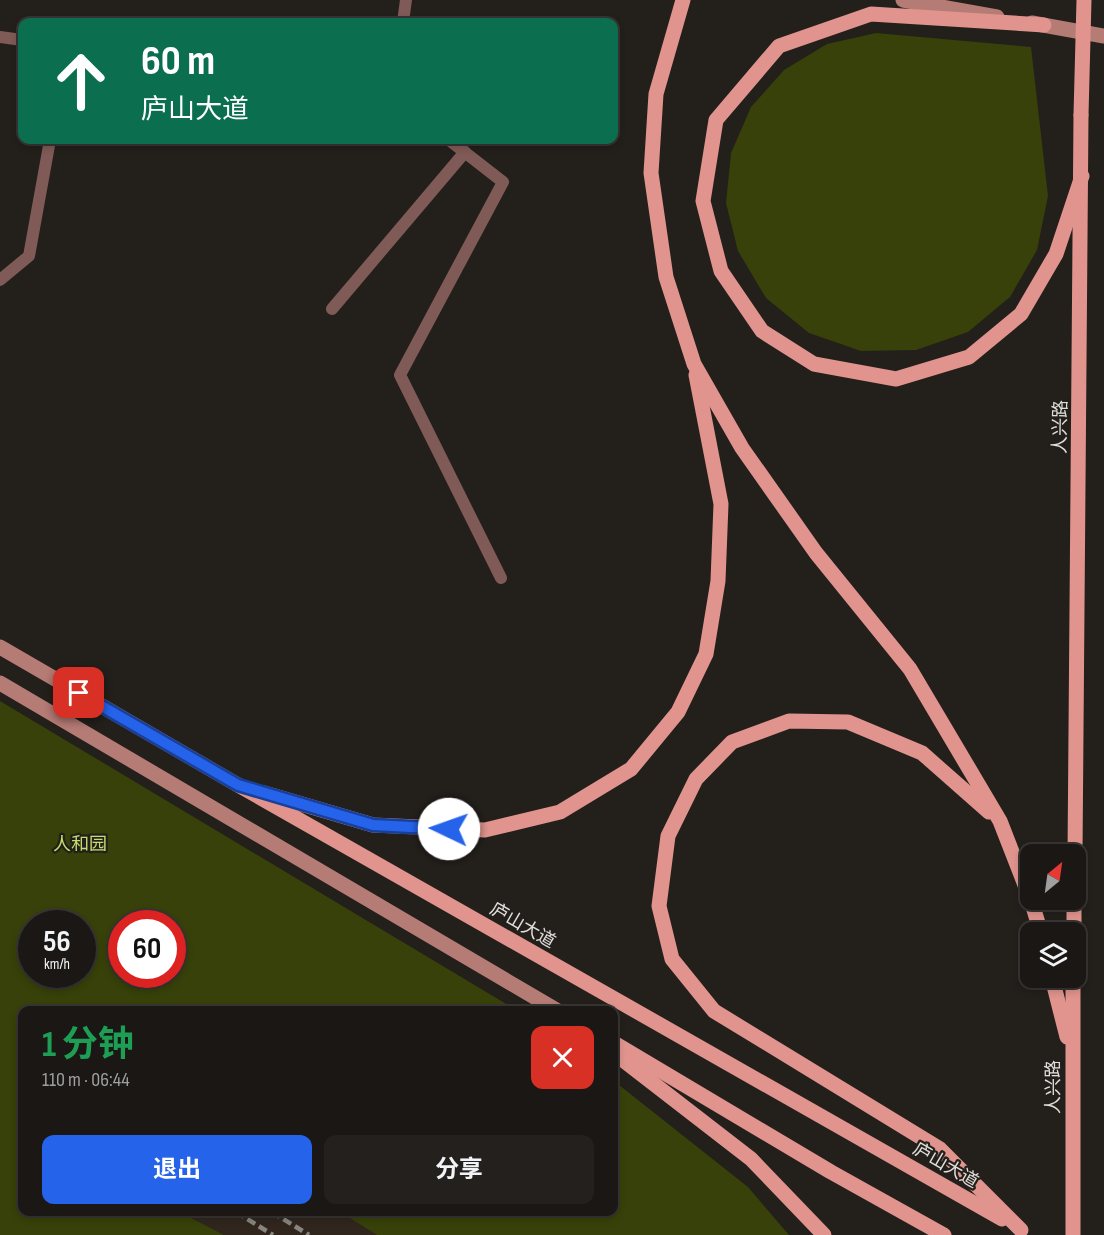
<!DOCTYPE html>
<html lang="zh">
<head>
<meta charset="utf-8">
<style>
	:root { --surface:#1a1714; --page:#23201d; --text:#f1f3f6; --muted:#9f9fa0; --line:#383634; --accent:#2563eb }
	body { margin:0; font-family:"Sofia Sans Condensed","Noto Sans SC",sans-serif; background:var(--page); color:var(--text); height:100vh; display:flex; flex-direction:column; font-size:22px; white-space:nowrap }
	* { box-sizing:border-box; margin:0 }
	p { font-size:20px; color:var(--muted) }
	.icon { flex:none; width:33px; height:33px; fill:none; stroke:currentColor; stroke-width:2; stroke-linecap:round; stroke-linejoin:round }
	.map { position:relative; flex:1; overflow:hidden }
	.side { position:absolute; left:18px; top:1006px; width:600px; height:210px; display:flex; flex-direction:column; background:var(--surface); border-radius:12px; box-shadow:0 3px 9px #0003,0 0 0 2px var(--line) }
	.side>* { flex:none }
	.hud { position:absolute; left:18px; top:18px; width:600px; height:126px; border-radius:12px; box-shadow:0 3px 9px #0003,0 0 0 2px var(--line); background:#0b6e4f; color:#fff; overflow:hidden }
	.needle { width:39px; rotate:29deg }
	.fabs { position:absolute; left:1020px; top:844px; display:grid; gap:12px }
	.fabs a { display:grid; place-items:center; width:66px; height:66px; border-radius:12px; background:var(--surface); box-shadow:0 3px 9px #0003,0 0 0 2px var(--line); font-size:30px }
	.speed { position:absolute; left:18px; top:910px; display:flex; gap:12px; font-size:30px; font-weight:700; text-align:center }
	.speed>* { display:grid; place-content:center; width:78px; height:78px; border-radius:50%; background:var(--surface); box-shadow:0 3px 9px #0003,0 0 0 2px var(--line); line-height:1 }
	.speed small { font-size:15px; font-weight:400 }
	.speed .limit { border:9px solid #d22; background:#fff; color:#111 }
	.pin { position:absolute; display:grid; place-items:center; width:51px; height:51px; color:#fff; margin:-26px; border-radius:12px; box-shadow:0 3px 9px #0006 }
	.me { position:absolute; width:66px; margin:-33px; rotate:273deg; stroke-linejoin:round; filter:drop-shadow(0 0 4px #0008) }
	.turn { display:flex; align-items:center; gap:21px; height:126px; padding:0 24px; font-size:27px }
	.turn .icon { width:78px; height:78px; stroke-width:2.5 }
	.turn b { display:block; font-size:42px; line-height:51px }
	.round { display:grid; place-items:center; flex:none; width:63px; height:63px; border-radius:12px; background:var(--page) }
	.headline { display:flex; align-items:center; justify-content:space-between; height:102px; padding:0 24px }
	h1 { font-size:36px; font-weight:700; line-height:45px; color:#1e9e55 }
	.primary-button { display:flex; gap:12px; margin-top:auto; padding:12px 24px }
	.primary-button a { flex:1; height:69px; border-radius:12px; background:var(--accent); color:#fff; font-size:24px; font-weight:700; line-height:69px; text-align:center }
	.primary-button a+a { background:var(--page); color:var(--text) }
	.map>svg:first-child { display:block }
	.built { fill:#30261e }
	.green { fill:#374109; fill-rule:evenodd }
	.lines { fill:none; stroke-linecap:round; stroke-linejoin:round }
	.lane { stroke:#7f5a56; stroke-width:12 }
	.secondary { stroke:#b57b75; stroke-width:15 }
	.primary { stroke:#e0948d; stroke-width:15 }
	.rail { stroke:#888581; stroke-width:4.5; stroke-dasharray:9 4.5; stroke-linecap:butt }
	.primary-bridge { stroke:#e0948d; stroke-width:15 }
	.route-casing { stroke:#184099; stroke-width:15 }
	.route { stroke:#2563eb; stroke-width:10 }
	.labels { text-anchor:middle; stroke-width:4.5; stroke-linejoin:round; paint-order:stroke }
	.street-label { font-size:18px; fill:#e1dedb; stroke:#231f1b }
	.park-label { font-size:18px; fill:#c4dc6e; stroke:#231f1b }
</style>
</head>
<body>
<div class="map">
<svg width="1104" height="1235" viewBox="0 0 1104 1235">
	<rect width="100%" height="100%" fill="#231f1b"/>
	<path class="built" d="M 180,1212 L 340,1212 L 377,1235 L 224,1235 Z"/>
	<g class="green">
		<path d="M 876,33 L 1031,47 L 1048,196 L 1037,250 L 1010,297 L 968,332 L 916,350 L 861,351 L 809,333 L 766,298 L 738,251 L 726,203 L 731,153 L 751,107 L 784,70 L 827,44 Z"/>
		<path d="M 0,701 L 518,1011 L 22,1011 L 22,1212 L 180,1212 L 224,1235 L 0,1235 ZM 32,924 L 82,924 L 82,975 L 32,975 ZM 122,924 L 172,924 L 172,975 L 122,975 Z"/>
		<path d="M 614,1081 L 748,1187 L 789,1235 L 377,1235 L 340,1212 L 614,1212 Z"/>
	</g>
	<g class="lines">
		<g class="lane">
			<path d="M 403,22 L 406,0"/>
			<path d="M 0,37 L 22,40"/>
			<path d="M 449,140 L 503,182 L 400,375 L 501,578"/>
			<path d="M 0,280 L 29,256 L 50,140"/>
			<path d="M 332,309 L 465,152"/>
		</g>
		<g class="secondary">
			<path d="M 903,0 L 997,17"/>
			<path d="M 1032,23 L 1104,36"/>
			<path d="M 0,647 L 238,785"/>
			<path d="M 0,683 L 558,1011"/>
		</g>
		<g class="primary">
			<path d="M 683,0 L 656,94 L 651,173 L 666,277 L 694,364 L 742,448 L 816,553 L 910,669 L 1000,821 L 1030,898"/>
			<path d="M 1044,25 L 871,14 L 779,46 L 716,120 L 703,201 L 721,271 L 762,331 L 814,364 L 896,379 L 969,357 L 1021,314 L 1056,254 L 1082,176"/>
			<path d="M 238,785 L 1002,1219"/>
			<path d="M 264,793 L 373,825 L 485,830 L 560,812 L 631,769 L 678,712 L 706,654 L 718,581 L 721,504 L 696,375"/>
			<path d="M 989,812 L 922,753 L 848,722 L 789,721 L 732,742 L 696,779 L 668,836 L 659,906 L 672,959 L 714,1011 L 940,1149 L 1021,1230"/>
			<path d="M 1075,855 L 1081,115"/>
			<path d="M 1031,900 L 1041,933"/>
			<path d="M 1074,933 L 1074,900"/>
			<path d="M 1052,978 L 1067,1037"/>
			<path d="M 614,1043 L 831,1172 L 944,1235"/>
			<path d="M 614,1053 L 751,1159 L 824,1235"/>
			<path d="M 1073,1235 L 1073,978"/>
		</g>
		<g class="rail">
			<path d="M 236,1212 L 273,1235"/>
			<path d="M 272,1212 L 309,1235"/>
		</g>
		<path class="primary-bridge" d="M 1081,115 L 1084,0"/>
	</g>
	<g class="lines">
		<defs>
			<path id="route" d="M 79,693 L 238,785 L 373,825 L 449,829"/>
		</defs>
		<use href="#route" class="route-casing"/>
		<use href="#route" class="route"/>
	</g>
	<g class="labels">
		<g class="street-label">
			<text transform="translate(1060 427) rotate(-89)" y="6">人兴路</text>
			<text transform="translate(523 925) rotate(30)" y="6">庐山大道</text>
			<text transform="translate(1053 1087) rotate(-90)" y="6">人兴路</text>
			<text transform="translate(946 1165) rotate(30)" y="6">庐山大道</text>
		</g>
		<g class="park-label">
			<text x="80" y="850">人和园</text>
		</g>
	</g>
</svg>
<div class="fabs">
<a><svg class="needle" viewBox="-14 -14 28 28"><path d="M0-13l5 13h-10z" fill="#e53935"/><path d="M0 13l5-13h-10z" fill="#9f9fa0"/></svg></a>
<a><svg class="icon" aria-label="layers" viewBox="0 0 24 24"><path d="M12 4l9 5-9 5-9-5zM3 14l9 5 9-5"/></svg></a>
</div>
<div class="speed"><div>56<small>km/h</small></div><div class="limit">60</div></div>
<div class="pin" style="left:79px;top:693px;background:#d93025"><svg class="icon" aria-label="arrive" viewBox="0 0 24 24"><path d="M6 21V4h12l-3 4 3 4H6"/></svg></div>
<svg class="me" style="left:449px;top:829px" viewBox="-20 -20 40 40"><circle r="19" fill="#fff"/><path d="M0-13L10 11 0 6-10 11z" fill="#2563eb"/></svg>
<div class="hud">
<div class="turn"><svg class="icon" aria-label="ahead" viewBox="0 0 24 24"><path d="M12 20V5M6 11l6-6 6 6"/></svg><div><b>60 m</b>庐山大道</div></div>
</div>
<section class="side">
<div class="headline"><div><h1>1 分钟</h1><p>110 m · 06:44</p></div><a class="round" style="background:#d93025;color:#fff"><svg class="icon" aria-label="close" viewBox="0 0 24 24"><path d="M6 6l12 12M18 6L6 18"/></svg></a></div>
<div class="primary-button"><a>退出</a><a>分享</a></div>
</section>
</div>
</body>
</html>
